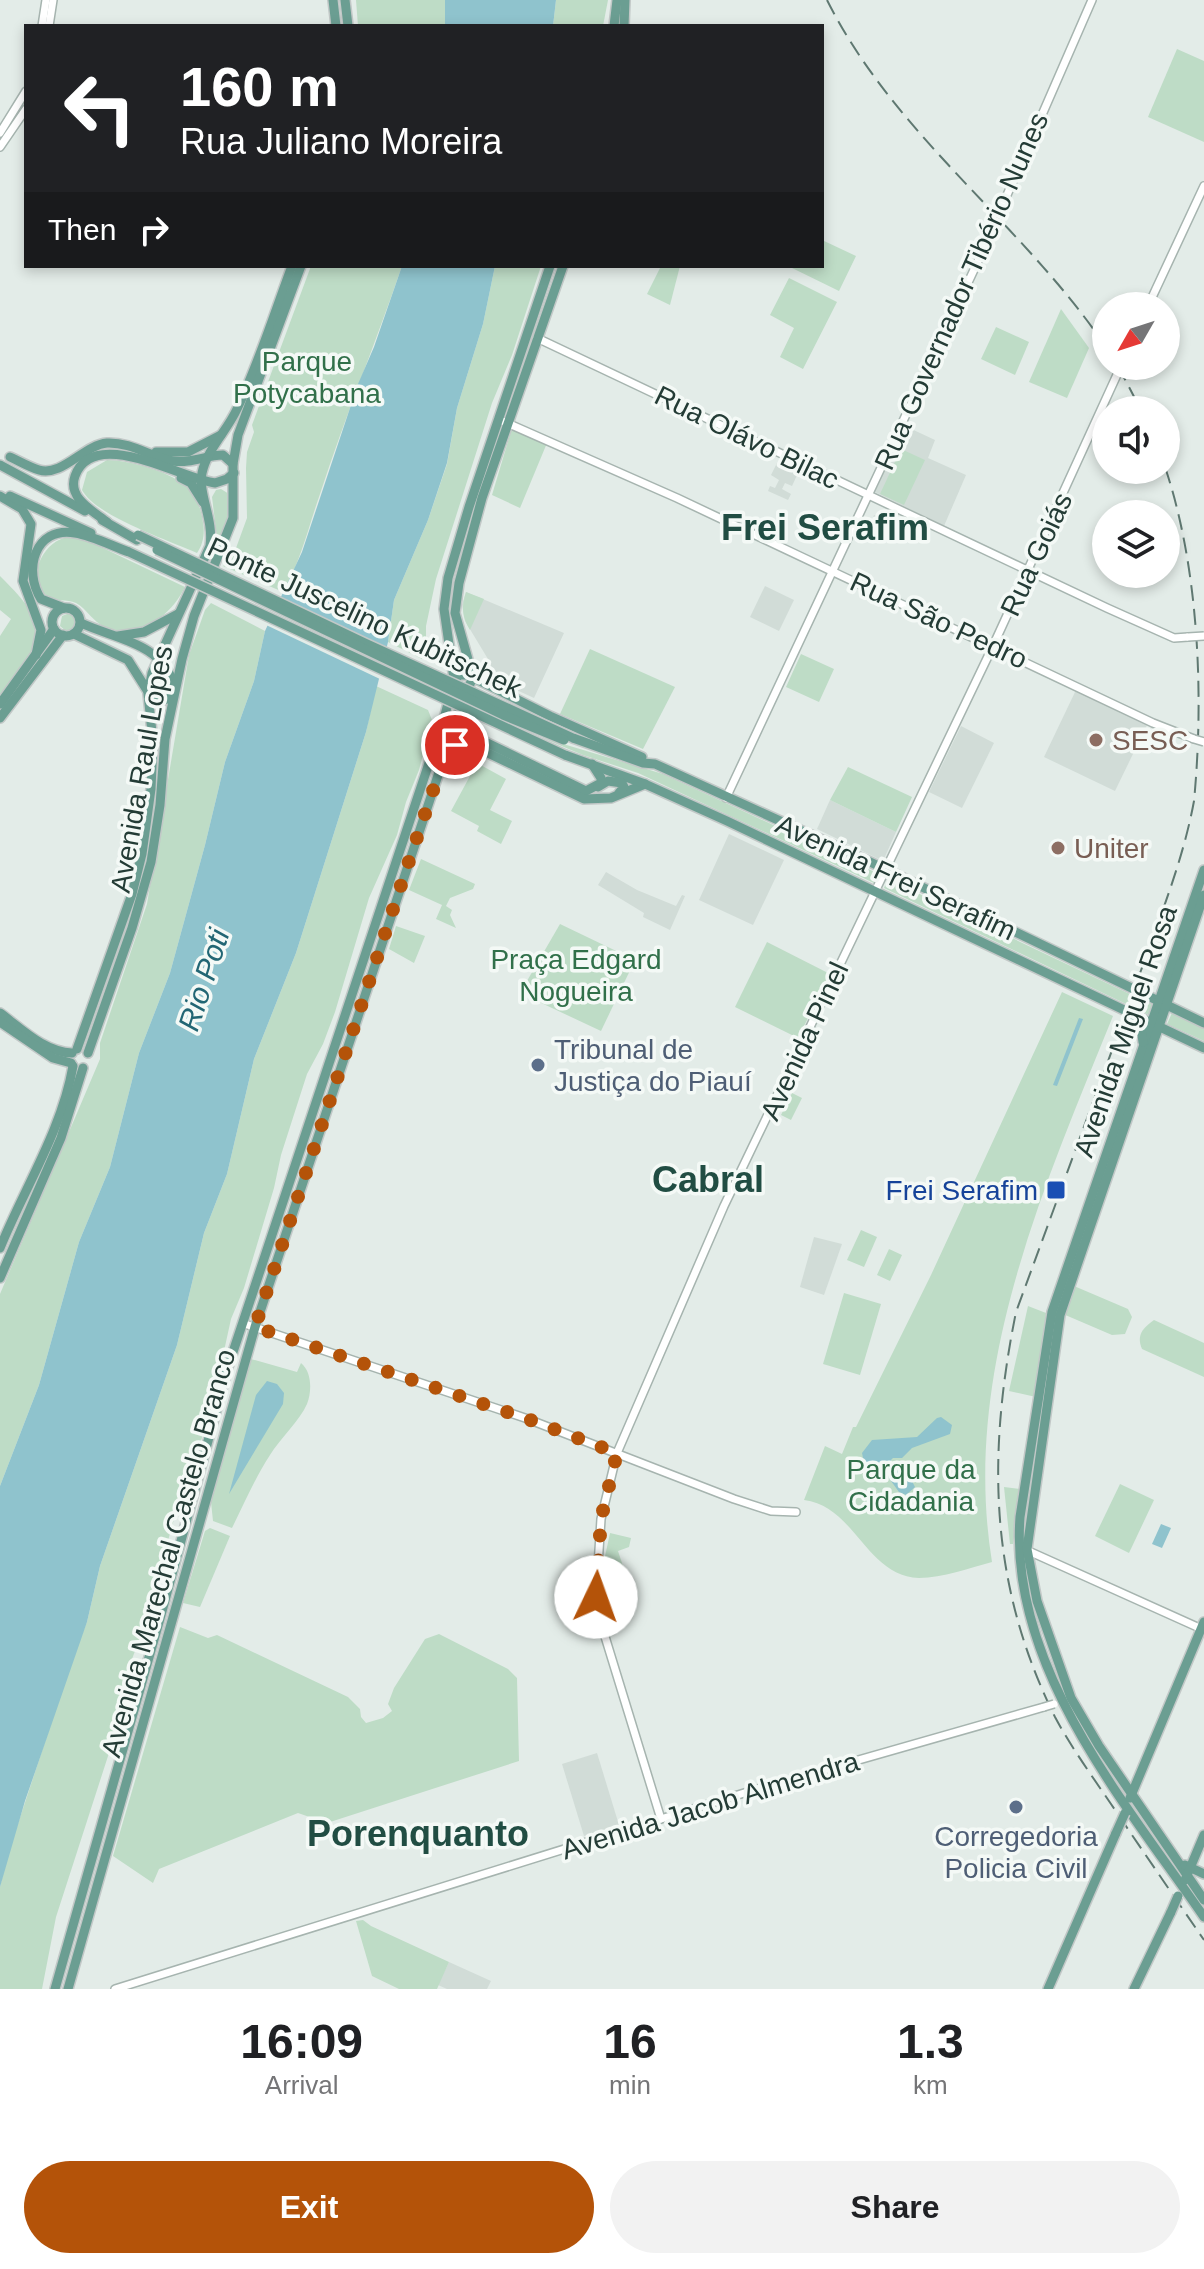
<!DOCTYPE html>
<html lang="en">
<head>
<meta charset="utf-8">
<style>
	:root { --surface:#fff; --page:#f2f2f2; --text:#202124; --muted:#757577; --accent:#b45309 }
	body { margin:0; font-family:Helvetica,sans-serif; background:var(--page); color:var(--text); height:100vh; display:flex; flex-direction:column; font-size:30px; white-space:nowrap }
	* { box-sizing:border-box; margin:0 }
	p { font-size:26px; color:var(--muted) }
	.icon { flex:none; width:44px; height:44px; fill:none; stroke:currentColor; stroke-width:2; stroke-linecap:round; stroke-linejoin:round }
	.map { position:relative; height:1989px; overflow:hidden }
	.side { display:flex; flex-direction:column; background:var(--surface); flex:1 }
	.side>* { flex:none }
	.top-card { position:absolute; left:24px; top:24px; width:800px; height:244px; border-radius:0px; box-shadow:0 4px 12px #0003; background:#202124; color:#fff; overflow:hidden }
	.needle { width:52px; rotate:231deg }
	.tools { position:absolute; left:1092px; top:292px; display:grid; gap:16px }
	.tools a { display:grid; place-items:center; width:88px; height:88px; border-radius:50%; background:var(--surface); box-shadow:0 4px 12px #0003; font-size:40px }
	.pin { position:absolute; display:grid; place-items:center; width:68px; height:68px; color:#fff; margin:-34px; border:4px solid #fff; border-radius:50%; box-shadow:0 2px 8px #0007 }
	.me { position:absolute; width:88px; margin:-44px; rotate:3deg; stroke-linejoin:round; filter:drop-shadow(0 0 6px #0008) }
	.turn { display:flex; align-items:center; gap:28px; height:168px; padding:0 24px; font-size:36px }
	.turn .icon { width:104px; height:104px; stroke-width:2.5 }
	.turn b { display:block; font-size:56px; line-height:68px }
	.then { display:flex; align-items:center; height:76px; padding:0 24px; background:#0003; gap:16px; font-size:30px }
	.eta { display:flex; justify-content:space-evenly; align-items:center; height:136px; text-align:center }
	.eta b { font-size:48px; font-weight:800; line-height:56px }
	.action { display:flex; gap:16px; margin-top:auto; padding:16px 24px }
	.action a { flex:1; height:92px; border-radius:48px; background:var(--accent); color:#fff; font-size:32px; font-weight:800; line-height:92px; text-align:center }
	.action a+a { background:var(--page); color:var(--text) }
	.map>svg:first-child { display:block }
	.built { fill:#d1dcd7 }
	.green { fill:#bedcc6 }
	.water { fill:#8fc3cd }
	.pier { fill:#e3ece8 }
	.lines { fill:none; stroke-linecap:round; stroke-linejoin:round }
	.minor-casing { stroke:#a6b4af; stroke-width:10 }
	.major-casing { stroke:#c2c8c7; stroke-width:12 }
	.minor { stroke:#fff; stroke-width:7 }
	.major { stroke:#6b9e92; stroke-width:9 }
	.rail { stroke:#5f7871; stroke-width:2; stroke-dasharray:16 8; stroke-linecap:butt }
	.minor-bridge-casing { stroke:#a6b4af; stroke-width:10; stroke-linecap:butt }
	.major-bridge-casing { stroke:#c2c8c7; stroke-width:12; stroke-linecap:butt }
	.minor-bridge { stroke:#fff; stroke-width:7 }
	.major-bridge { stroke:#6b9e92; stroke-width:9 }
	.route { stroke:#b45309; stroke-width:14; stroke-dasharray:0 25.2 }
	.education-dot { fill:#8d6e63; stroke:#f4f9f6; stroke-width:3 }
	.service-dot { fill:#5c6f8a; stroke:#f4f9f6; stroke-width:3 }
	.transit-dot { fill:#1a4fb4; stroke:#f4f9f6; stroke-width:3 }
	.labels { text-anchor:middle; stroke-width:7; stroke-linejoin:round; paint-order:stroke }
	.street-label { font-size:28px; fill:#243c36; stroke:#f4f9f6 }
	.park-label { font-size:28px; fill:#31704a; stroke:#f4f9f6 }
	.education-label { font-size:28px; fill:#785e54; stroke:#f4f9f6; text-anchor:start }
	.service-label { font-size:28px; fill:#4e5e75; stroke:#f4f9f6; text-anchor:start }
	.transit-label { font-size:28px; fill:#164399; stroke:#f4f9f6; text-anchor:end }
	.water-label { font-size:30px; font-style:italic; fill:#226674; stroke:#f4f9f6 }
	.district-label { font-size:36px; font-weight:bold; fill:#214d43; stroke:#f4f9f6 }
</style>
</head>
<body>
<div class="map">
<svg width="1204" height="1989" viewBox="0 0 1204 1989">
	<rect width="100%" height="100%" fill="#e3ece8"/>
	<g class="built">
		<path d="M 905,426 L 935,440 L 928,458 L 966,475 L 944,526 L 875,492 Z"/>
		<path d="M 777,463 L 798,473 L 792,486 L 785,483 L 782,489 L 791,494 L 788,500 L 768,491 L 770,486 L 775,488 L 779,480 L 771,475 Z"/>
		<path d="M 880,513 L 894,519 L 885,538 L 868,531 L 874,515 L 879,517 Z"/>
		<path d="M 765,586 L 794,600 L 779,631 L 750,617 Z"/>
		<path d="M 466,592 L 564,633 L 534,698 L 491,678 L 491,664 L 465,621 L 462,605 Z"/>
		<path d="M 1076,690 L 1148,723 L 1115,791 L 1044,757 Z"/>
		<path d="M 961,726 L 994,743 L 962,808 L 929,792 Z"/>
		<path d="M 830,800 L 896,832 L 883,861 L 817,829 Z"/>
		<path d="M 729,834 L 784,860 L 753,925 L 699,900 Z"/>
		<path d="M 606,872 L 637,890 L 676,906 L 682,895 L 685,896 L 670,930 L 643,917 L 644,913 L 598,885 Z"/>
		<path d="M 814,1237 L 842,1244 L 824,1295 L 800,1287 Z"/>
		<path d="M 597,1753 L 619,1825 L 584,1836 L 562,1764 Z"/>
		<path d="M 449,1962 L 491,1981 L 487,1989 L 447,1989 L 438,1985 Z"/>
	</g>
	<g class="green">
		<path d="M 356,0 L 445,0 L 445,26 L 358,26 Z"/>
		<path d="M 556,0 L 608,0 L 603,26 L 553,26 Z"/>
		<path d="M 1177,49 L 1204,61 L 1204,142 L 1148,117 Z"/>
		<path d="M 822,240 L 856,256 L 839,291 L 792,268 L 793,266 L 822,266 Z"/>
		<path d="M 311,266 L 402,266 C 376,342 345,417 320,494 C 308,528 301,561 283,592 L 223,566 L 232,559 L 247,518 L 246,468 L 247,452 L 254,432 L 252,425 Z"/>
		<path d="M 495,266 L 541,266 L 512,355 L 492,403 L 436,579 L 426,626 L 426,650 L 422,659 L 388,642 L 394,600 L 428,520 L 447,464 L 457,408 L 483,324 Z"/>
		<path d="M 661,266 L 680,266 L 670,305 L 647,294 Z"/>
		<path d="M 789,278 L 837,302 L 803,369 L 780,357 L 794,328 L 770,315 Z"/>
		<path d="M 1061,309 L 1089,348 L 1067,398 L 1029,382 Z"/>
		<path d="M 996,327 L 1029,342 L 1015,375 L 981,359 Z"/>
		<path d="M 512,428 L 547,443 L 520,508 L 492,495 Z"/>
		<path d="M 901,449 L 925,460 L 904,505 L 880,494 Z"/>
		<path d="M 107,460 C 129,460 173,472 189,489 C 197,497 202,512 203,523 C 205,533 203,545 197,553 C 168,540 96,516 82,490 L 87,472 Z"/>
		<path d="M 221,489 L 229,494 L 229,519 L 218,546 L 212,497 L 216,490 Z"/>
		<path d="M 64,538 L 82,538 L 185,587 C 171,616 139,640 105,627 C 93,622 87,609 76,603 C 67,599 56,602 47,596 C 25,580 42,544 64,538 Z"/>
		<path d="M 0,576 C 58,633 42,640 0,700 L 0,636 L 11,619 L 0,610 Z"/>
		<path d="M 466,592 L 484,599 L 470,630 C 462,617 461,607 466,592 Z"/>
		<path d="M 211,603 L 265,631 L 254,681 L 225,762 L 205,845 L 170,973 L 139,1053 L 110,1167 L 79,1242 L 39,1385 L 0,1486 L 0,1294 L 100,1059 L 100,1043 L 147,904 L 189,655 L 205,610 Z"/>
		<path d="M 72,612 L 78,619 L 77,627 L 67,632 L 60,626 L 62,616 Z"/>
		<path d="M 590,649 L 675,687 L 643,749 L 560,714 Z"/>
		<path d="M 801,654 L 834,669 L 819,702 L 786,687 Z"/>
		<path d="M 376,686 L 428,710 L 432,720 L 419,770 L 406,802 L 397,835 L 369,898 L 335,1012 L 323,1044 L 307,1074 L 281,1155 L 274,1188 L 244,1288 L 231,1319 L 210,1415 L 176,1512 L 144,1627 L 132,1659 L 109,1753 L 56,1917 L 42,1989 L 0,1989 L 0,1887 L 7,1857 L 75,1651 L 87,1622 L 100,1566 L 177,1345 L 204,1233 L 227,1174 L 254,1059 L 296,953 L 366,732 Z"/>
		<path d="M 540,737 L 663,774 L 879,874 L 874,883 L 638,773 L 583,755 Z"/>
		<path d="M 477,763 L 506,779 L 490,810 L 512,821 L 501,844 L 477,831 L 479,826 L 451,811 Z"/>
		<path d="M 848,767 L 912,797 L 896,832 L 830,800 Z"/>
		<path d="M 421,859 L 475,884 L 473,889 L 450,898 L 446,906 L 452,910 L 450,915 L 456,928 L 436,919 L 442,905 L 409,890 Z"/>
		<path d="M 888,879 L 1155,1006 L 1151,1016 L 884,888 Z"/>
		<path d="M 560,924 L 635,960 L 601,1031 L 520,993 Z"/>
		<path d="M 396,926 L 425,936 L 414,963 L 389,949 Z"/>
		<path d="M 767,942 L 830,974 L 798,1038 L 735,1007 Z"/>
		<path d="M 1062,992 L 1113,1016 C 1043,1189 961,1371 992,1562 C 969,1568 943,1578 919,1578 C 866,1576 855,1506 804,1500 L 825,1446 L 842,1454 L 853,1427 L 856,1427 L 931,1275 Z"/>
		<path d="M 1172,1013 L 1204,1029 L 1204,1041 L 1167,1024 Z"/>
		<path d="M 792,1093 L 802,1098 L 791,1120 L 781,1115 Z"/>
		<path d="M 861,1230 L 877,1237 L 864,1267 L 847,1260 Z"/>
		<path d="M 889,1249 L 902,1255 L 890,1281 L 877,1275 Z"/>
		<path d="M 1074,1286 L 1128,1309 L 1132,1317 L 1125,1334 L 1112,1335 L 1063,1314 Z"/>
		<path d="M 844,1293 L 881,1304 L 860,1375 L 823,1364 Z"/>
		<path d="M 1028,1306 L 1046,1313 L 1036,1397 L 1009,1391 Z"/>
		<path d="M 1154,1320 L 1204,1343 L 1204,1377 L 1142,1349 C 1136,1335 1143,1328 1154,1320 Z"/>
		<path d="M 251,1359 L 297,1372 L 301,1363 C 312,1372 312,1391 307,1404 C 300,1420 280,1439 270,1455 C 255,1478 244,1504 232,1528 L 213,1521 L 211,1502 Z"/>
		<path d="M 1120,1484 L 1154,1500 L 1129,1553 L 1095,1536 Z"/>
		<path d="M 1004,1487 L 1021,1489 L 1013,1544 L 1010,1544 Z"/>
		<path d="M 210,1528 L 230,1536 L 200,1607 L 183,1603 L 205,1531 Z"/>
		<path d="M 610,1533 L 631,1538 L 629,1547 L 618,1551 L 623,1566 L 604,1561 Z"/>
		<path d="M 180,1627 L 208,1638 L 217,1635 L 348,1697 L 360,1709 L 361,1717 L 366,1723 L 383,1718 L 392,1711 L 388,1704 L 394,1688 L 425,1639 L 439,1634 L 508,1669 L 517,1678 L 519,1761 L 327,1823 L 298,1813 L 159,1869 L 153,1883 L 113,1856 Z"/>
		<path d="M 363,1920 L 371,1926 L 449,1962 L 437,1989 L 399,1989 L 372,1976 L 356,1921 Z"/>
	</g>
	<g class="water">
		<path d="M 445,0 L 556,0 L 553,26 L 445,26 Z"/>
		<path d="M 402,266 L 495,266 L 483,324 L 457,408 L 447,463 L 428,520 L 394,600 L 388,642 L 366,732 L 296,953 L 254,1059 L 227,1174 L 204,1233 L 177,1345 L 100,1566 L 87,1622 L 25,1801 L 0,1887 L 0,1486 L 39,1385 L 79,1242 L 110,1167 L 139,1053 L 170,973 L 205,845 L 225,762 L 254,681 L 265,631 L 302,552 L 358,384 L 374,347 Z"/>
		<path d="M 1079,1018 L 1083,1019 L 1057,1086 L 1053,1085 Z"/>
		<path d="M 267,1381 L 277,1384 L 284,1393 L 283,1404 L 229,1494 L 256,1395 Z"/>
		<path d="M 941,1417 L 952,1425 L 950,1434 L 912,1448 L 902,1458 L 893,1458 L 891,1460 L 891,1467 L 912,1481 L 915,1487 L 906,1495 L 899,1492 L 886,1474 L 864,1463 L 862,1453 L 872,1440 L 917,1437 L 937,1418 Z"/>
		<path d="M 1161,1524 L 1171,1528 L 1162,1548 L 1152,1544 Z"/>
	</g>
	<path class="pier" d="M 277,596 L 390,649 L 382,680 L 264,624 Z"/>
	<g class="lines">
		<defs>
			<g id="minor">
				<path d="M 42,26 L 46,0"/>
				<path d="M 49,26 L 53,0"/>
				<path d="M 0,133 L 26,91"/>
				<path d="M 0,147 L 26,109"/>
				<path d="M 1148,306 L 1204,186"/>
				<path d="M 537,338 L 1107,608 L 1174,638 L 1188,637"/>
				<path d="M 498,419 L 677,498 L 1153,723 L 1194,739"/>
				<path d="M 726,798 L 980,257 L 1092,0"/>
				<path d="M 242,1323 L 525,1418 L 734,1499 L 771,1511 L 796,1512"/>
				<path d="M 1024,1549 L 1204,1630"/>
				<path d="M 661,1819 L 603,1630 L 596,1597 L 601,1519 L 617,1453 L 724,1206 L 993,646 L 1121,366"/>
				<path d="M 115,1989 L 757,1789 L 1044,1707"/>
			</g>
			<g id="major">
				<path d="M 333,0 L 336,26"/>
				<path d="M 345,0 L 348,26"/>
				<path d="M 614,26 L 617,0"/>
				<path d="M 624,26 L 625,0"/>
				<path d="M 156,452 L 188,452 L 221,435"/>
				<path d="M 10,457 C 19,461 29,467 39,470 C 62,477 84,445 107,443 C 131,442 151,457 173,461 C 191,464 206,455 223,455 L 233,464"/>
				<path d="M 0,465 L 85,511"/>
				<path d="M 181,478 L 191,483 L 203,502"/>
				<path d="M 0,496 L 22,509 L 31,524 L 23,581 L 41,630 L 36,655"/>
				<path d="M 10,496 L 91,533"/>
				<path d="M 102,520 L 137,540"/>
				<path d="M 107,522 C 93,511 67,498 75,476 C 93,425 182,479 215,483 L 227,479 L 234,473"/>
				<circle cx="66" cy="622" r="14"/>
				<path d="M 64,608 L 41,599 C 23,571 34,526 75,533 C 93,536 112,546 129,552"/>
				<path d="M 81,623 C 115,639 161,642 174,685"/>
				<path d="M 74,634 L 128,660 L 152,698 L 164,700 L 173,697"/>
				<path d="M 118,636 L 144,632 L 178,614"/>
				<path d="M 454,679 L 460,675 L 468,675 L 550,716 L 642,757"/>
				<path d="M 0,704 L 54,629"/>
				<path d="M 462,707 L 465,727 L 475,737 L 586,791 L 601,783 L 601,778 L 592,764"/>
				<path d="M 0,718 L 63,635"/>
				<path d="M 573,738 L 643,763 L 655,764 L 866,860 L 1204,1023"/>
				<path d="M 451,753 L 456,743 L 467,743 L 584,799 L 611,798 L 645,784"/>
				<path d="M 565,755 L 645,784 L 727,821 L 1204,1048"/>
				<path d="M 598,787 L 608,781 L 622,783 L 624,787 L 619,793"/>
				<path d="M 1204,870 L 1052,1312 L 1020,1517 C 1009,1667 1124,1801 1204,1917"/>
				<path d="M 1204,895 L 1060,1315 L 1027,1549 L 1037,1601 L 1071,1698 L 1099,1746 L 1204,1900"/>
				<path d="M 0,1013 C 22,1029 44,1052 72,1053"/>
				<path d="M 1130,1013 L 1141,1028 L 1143,1042"/>
				<path d="M 0,1022 L 53,1058 L 71,1063"/>
				<path d="M 77,1049 L 132,894 L 142,854 L 151,789 L 153,742 L 148,694 L 152,673 L 210,546 C 214,519 198,495 202,473 C 207,449 227,431 237,409 C 259,363 274,314 292,266"/>
				<path d="M 88,1053 L 132,928 L 151,862 L 160,805 L 165,739 L 182,659 L 194,616 L 233,518 L 233,464 L 238,435 L 301,266"/>
				<path d="M 0,1248 C 24,1189 62,1130 73,1066"/>
				<path d="M 0,1278 L 61,1138 L 83,1068"/>
				<path d="M 1130,1798 L 1204,1622"/>
				<path d="M 1185,1865 L 1204,1874"/>
				<path d="M 1185,1880 L 1204,1835"/>
				<path d="M 55,1989 L 161,1615 L 228,1367 L 445,715 L 454,679 L 444,609 L 448,578 L 469,507 L 550,266"/>
				<path d="M 68,1989 L 255,1327 L 462,703 L 473,677 L 455,613 L 459,583 L 482,498 L 563,266"/>
				<path d="M 1048,1989 L 1116,1833"/>
				<path d="M 1134,1989 L 1171,1912"/>
			</g>
		</defs>
		<use href="#minor" class="minor-casing"/>
		<use href="#major" class="major-casing"/>
		<use href="#minor" class="minor"/>
		<use href="#major" class="major"/>
		<g class="rail">
			<path d="M 827,0 C 895,136 1022,223 1106,347"/>
			<path d="M 1118,366 L 1141,410"/>
			<path d="M 1139,976 C 1159,919 1183,861 1194,801 C 1204,697 1199,570 1166,470"/>
			<path d="M 1122,1023 L 1016,1312 C 987,1455 989,1584 1055,1717 C 1071,1747 1092,1776 1111,1804 C 1142,1850 1173,1895 1204,1940"/>
		</g>
		<defs>
			<g id="minor-bridge">
				<path d="M 1188,637 L 1204,636"/>
				<path d="M 1194,739 L 1204,742"/>
				<path d="M 1044,1707 L 1054,1704"/>
			</g>
			<g id="major-bridge">
				<path d="M 138,535 L 365,643 L 573,738"/>
				<path d="M 157,550 L 503,715 L 564,740"/>
				<path d="M 129,552 L 565,755"/>
				<path d="M 1116,1833 L 1125,1813"/>
				<path d="M 1171,1912 L 1178,1896"/>
			</g>
		</defs>
		<use href="#minor-bridge" class="minor-bridge-casing"/>
		<use href="#major-bridge" class="major-bridge-casing"/>
		<use href="#minor-bridge" class="minor-bridge"/>
		<use href="#major-bridge" class="major-bridge"/>
	</g>
	<g class="lines">
		<path class="route" d="M 455,745 L 436,782 L 412,852 L 255,1327 L 525,1418 L 617,1453 L 601,1519 L 596,1597"/>
	</g>
	<g class="education-dot">
		<circle cx="1096" cy="740" r="8"/>
		<circle cx="1058" cy="848" r="8"/>
	</g>
	<g class="service-dot">
		<circle cx="538" cy="1065" r="8"/>
		<circle cx="1016" cy="1807" r="8"/>
	</g>
	<rect class="transit-dot" x="1046" y="1180" width="20" height="20" rx="4"/>
	<g class="labels">
		<g class="street-label">
			<text transform="translate(961 291) rotate(-66)" y="10">Rua Governador Tibério Nunes</text>
			<text transform="translate(747 437) rotate(26)" y="10">Rua Olávo Bilac</text>
			<text transform="translate(1036 554) rotate(-65)" y="10">Rua Goiás</text>
			<text transform="translate(365 617) rotate(25)" y="10">Ponte Juscelino Kubitschek</text>
			<text transform="translate(939 620) rotate(25)" y="10">Rua São Pedro</text>
			<text transform="translate(141 769) rotate(-80)" y="10">Avenida Raul Lopes</text>
			<text transform="translate(896 877) rotate(25)" y="10">Avenida Frei Serafim</text>
			<text transform="translate(1125 1031) rotate(-71)" y="10">Avenida Miguel Rosa</text>
			<text transform="translate(804 1041) rotate(-65)" y="10">Avenida Pinel</text>
			<text transform="translate(168 1553) rotate(-74)" y="10">Avenida Marechal Castelo Branco</text>
			<text transform="translate(710 1805) rotate(-17)" y="10">Avenida Jacob Almendra</text>
		</g>
		<g class="park-label">
			<text x="307" y="371">Parque<tspan x="307" dy="32">Potycabana</tspan></text>
			<text x="576" y="969">Praça Edgard<tspan x="576" dy="32">Nogueira</tspan></text>
			<text x="911" y="1479">Parque da<tspan x="911" dy="32">Cidadania</tspan></text>
		</g>
		<g class="education-label">
			<text x="1112" y="750">SESC</text>
			<text x="1074" y="858">Uniter</text>
		</g>
		<g class="service-label">
			<text x="554" y="1059">Tribunal de<tspan x="554" dy="32">Justiça do Piauí</tspan></text>
			<text x="1016" y="1846" text-anchor="middle">Corregedoria<tspan x="1016" dy="32">Policia Civil</tspan></text>
		</g>
		<g class="transit-label">
			<text x="1038" y="1200">Frei Serafim</text>
		</g>
		<g class="water-label">
			<text transform="translate(204 980) rotate(-72)" y="10">Rio Poti</text>
		</g>
		<g class="district-label">
			<text x="825" y="540">Frei Serafim</text>
			<text x="708" y="1192">Cabral</text>
			<text x="418" y="1846">Porenquanto</text>
		</g>
	</g>
</svg>
<div class="tools">
<a><svg class="needle" viewBox="-14 -14 28 28"><path d="M0-13l5 13h-10z" fill="#e53935"/><path d="M0 13l5-13h-10z" fill="#757577"/></svg></a>
<a><svg class="icon" aria-label="sound" viewBox="0 0 24 24"><path d="M4 9h4l5-4v14l-5-4H4zM17 9q2 3 0 6"/></svg></a>
<a><svg class="icon" aria-label="layers" viewBox="0 0 24 24"><path d="M12 4l9 5-9 5-9-5zM3 14l9 5 9-5"/></svg></a>
</div>
<div class="pin" style="left:455px;top:745px;background:#d93025"><svg class="icon" aria-label="arrive" viewBox="0 0 24 24"><path d="M6 21V4h12l-3 4 3 4H6"/></svg></div>
<svg class="me" style="left:596px;top:1597px" viewBox="-20 -20 40 40"><circle r="19" fill="#fff"/><path d="M0-13L10 11 0 6-10 11z" fill="#b45309"/></svg>
<div class="top-card">
<div class="turn"><svg class="icon" aria-label="left" viewBox="0 0 24 24"><path d="M17 20v-9H6M10 6l-5 5 5 5"/></svg><div><b>160 m</b>Rua Juliano Moreira</div></div>
<div class="then">Then<svg class="icon" aria-label="right" viewBox="0 0 24 24"><path d="M7 20v-9h11M14 6l5 5-5 5"/></svg></div>
</div>
</div>
<section class="side">
<div class="eta">
<div><b>16:09</b><p>Arrival</p></div>
<div><b>16</b><p>min</p></div>
<div><b>1.3</b><p>km</p></div>
</div>
<div class="action"><a>Exit</a><a>Share</a></div>
</section>
</body>
</html>
